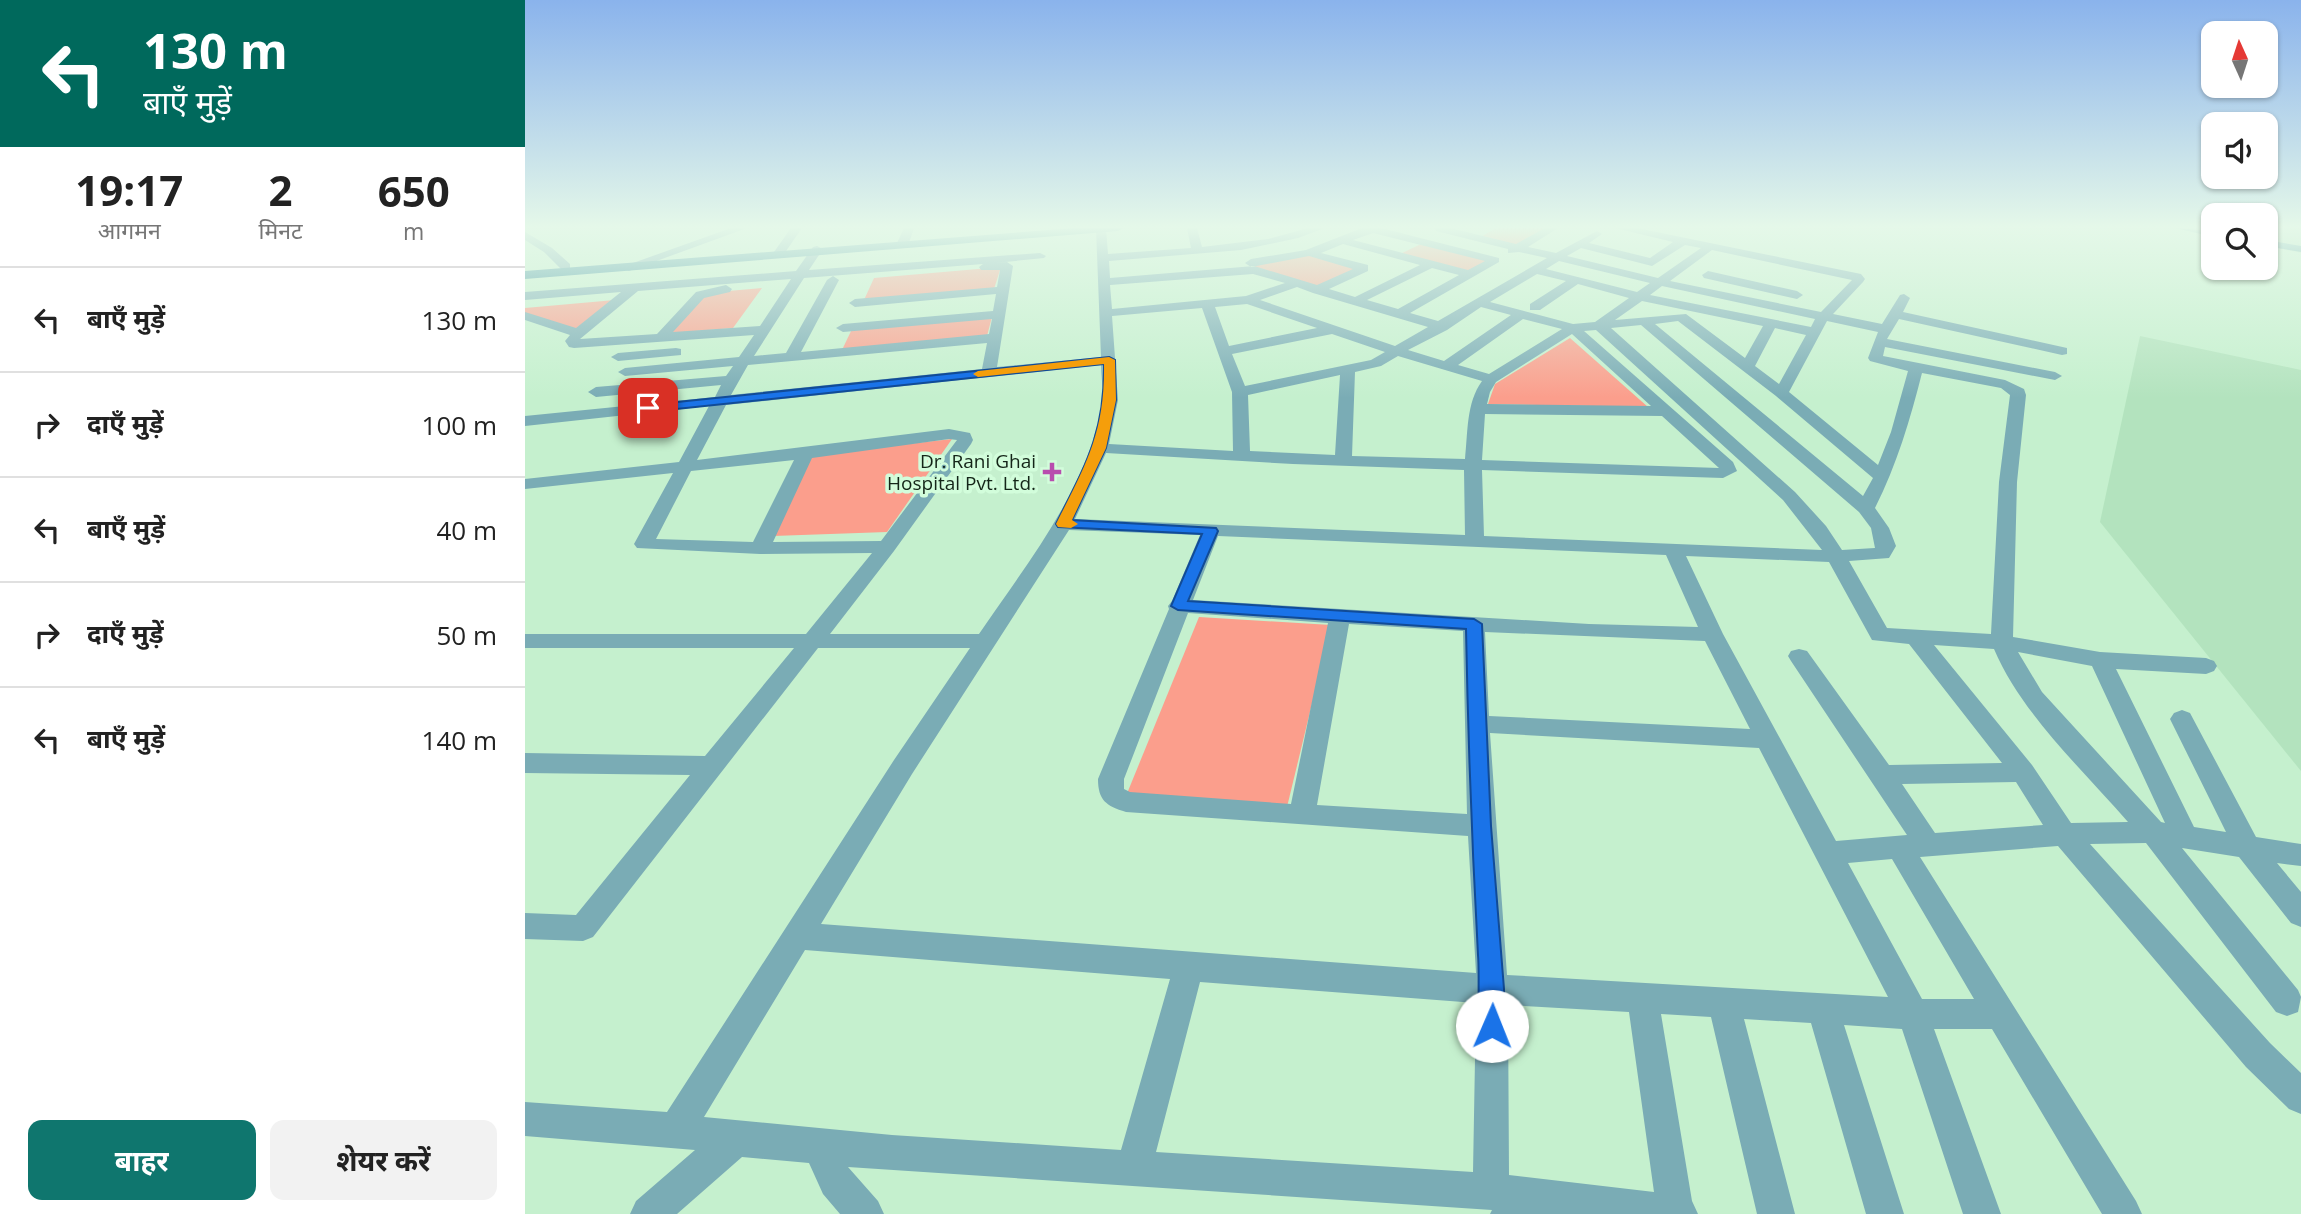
<!DOCTYPE html>
<html lang="hi">
<head>
<meta charset="utf-8">
<style>
	:root { --surface:#fff; --page:#f2f2f2; --text:#222; --muted:#767676; --line:#e0e0e0; --accent:#0f766e }
	body { margin:0; font-family:"Open Sans","Noto Sans Devanagari",sans-serif; background:var(--page); color:var(--text); height:100vh; display:flex; flex-direction:column; font-size:26px; white-space:nowrap }
	* { box-sizing:border-box; margin:0 }
	p { font-size:23px; color:var(--muted) }
	.icon { flex:none; width:38px; height:38px; fill:none; stroke:currentColor; stroke-width:2; stroke-linecap:round; stroke-linejoin:round }
	.map { position:relative; flex:1; overflow:hidden }
	.sheet { display:flex; flex-direction:column; background:var(--surface); width:525px }
	.sheet>* { flex:none }
	.guide { background:#00695c; color:#fff; overflow:hidden }
	.needle { width:46px; rotate:357deg }
	.buttons { position:absolute; left:1676px; top:21px; display:grid; gap:14px }
	.buttons a { display:grid; place-items:center; width:77px; height:77px; border-radius:14px; background:var(--surface); box-shadow:0 2px 5px #0004; font-size:35px }
	.pin { position:absolute; display:grid; place-items:center; width:60px; height:60px; color:#fff; margin:-30px; border-radius:14px; box-shadow:0 4px 10px #0006 }
	.me { position:absolute; width:77px; margin:-38px; rotate:1deg; stroke-linejoin:round; filter:drop-shadow(0 0 5px #0008) }
	.turn { display:flex; align-items:center; gap:24px; height:147px; padding:0 28px; font-size:32px }
	.turn .icon { width:91px; height:91px; stroke-width:2.5 }
	.turn b { display:block; font-size:49px; line-height:60px }
	.eta { display:flex; justify-content:space-evenly; align-items:center; height:119px; text-align:center }
	.eta b { font-size:42px; font-weight:700; line-height:49px }
	.primary-button { display:flex; gap:14px; margin-top:auto; padding:14px 28px }
	.primary-button a { flex:1; height:80px; border-radius:14px; background:var(--accent); color:#fff; font-size:28px; font-weight:700; line-height:80px; text-align:center }
	.primary-button a+a { background:var(--page); color:var(--text) }
	ul { padding:0; list-style:none }
	li { display:flex; align-items:center; gap:21px; height:105px; padding:0 28px; border-top:2px solid var(--line) }
	li div { flex:1 }
	li b { display:block; font-size:26px }
	li em { font-style:normal }
	main { display:flex; flex:1; min-height:0 }
	.map>svg:first-child { display:block }
	.built { fill:#b3e3be }
	.green { fill:#fb9e8c }
	.lines { fill:none; stroke-linecap:round; stroke-linejoin:round }
	.street { fill:#7aacb5; fill-rule:evenodd }
	.secondary { fill:#3d909f; fill-rule:evenodd }
	.route { fill:#1a73e8; stroke:#114b97; stroke-width:2 }
	.slow { fill:#f59e0b }
	.poi-dot { fill:#b84dae; stroke:#d2fddb; stroke-width:2.5 }
	.labels { text-anchor:middle; stroke-width:7; stroke-linejoin:round; paint-order:stroke }
	.poi-label { font-size:19px; fill:#142518; stroke:#d2fddb; text-anchor:end }
</style>
</head>
<body>
<main>
<section class="sheet">
<div class="guide">
<div class="turn"><svg class="icon" aria-label="left" viewBox="0 0 24 24"><path d="M17 20v-9H6M10 6l-5 5 5 5"/></svg><div><b>130 m</b>बाएँ मुड़ें</div></div>
</div>
<div class="eta">
<div><b>19:17</b><p>आगमन</p></div>
<div><b>2</b><p>मिनट</p></div>
<div><b>650</b><p>m</p></div>
</div>
<ul>
<li><svg class="icon" aria-label="left" viewBox="0 0 24 24"><path d="M17 20v-9H6M10 6l-5 5 5 5"/></svg><div><b>बाएँ मुड़ें</b></div><em>130 m</em></li>
<li><svg class="icon" aria-label="right" viewBox="0 0 24 24"><path d="M7 20v-9h11M14 6l5 5-5 5"/></svg><div><b>दाएँ मुड़ें</b></div><em>100 m</em></li>
<li><svg class="icon" aria-label="left" viewBox="0 0 24 24"><path d="M17 20v-9H6M10 6l-5 5 5 5"/></svg><div><b>बाएँ मुड़ें</b></div><em>40 m</em></li>
<li><svg class="icon" aria-label="right" viewBox="0 0 24 24"><path d="M7 20v-9h11M14 6l5 5-5 5"/></svg><div><b>दाएँ मुड़ें</b></div><em>50 m</em></li>
<li><svg class="icon" aria-label="left" viewBox="0 0 24 24"><path d="M17 20v-9H6M10 6l-5 5 5 5"/></svg><div><b>बाएँ मुड़ें</b></div><em>140 m</em></li>
</ul>
<div class="primary-button"><a>बाहर</a><a>शेयर करें</a></div>
</section>
<div class="map">
<svg width="1776" height="1214" viewBox="0 0 1776 1214">
	<rect width="100%" height="100%" fill="#c5f0ce"/>
	<g class="built">
		<path d="M 1741,228 L 1776,228 L 1776,253 L 1741,246 Z"/>
		<path d="M 1615,336 L 1776,370 L 1776,771 L 1575,522 Z"/>
	</g>
	<g class="green">
		<path d="M 971,228 L 1024,228 L 990,246 L 954,238 Z"/>
		<path d="M 896,244 L 964,260 L 942,272 L 873,255 Z"/>
		<path d="M 784,254 L 835,269 L 792,288 L 731,270 L 730,265 Z"/>
		<path d="M 476,267 L 469,289 L 339,300 L 349,278 Z"/>
		<path d="M 237,288 L 208,328 L 146,333 L 181,293 Z"/>
		<path d="M 90,300 L 51,331 L 0,314 L 0,308 Z"/>
		<path d="M 467,317 L 462,336 L 317,350 L 327,329 Z"/>
		<path d="M 1045,338 L 1123,407 L 963,404 L 970,384 Z"/>
		<path d="M 427,439 L 362,532 L 248,536 L 286,455 Z"/>
		<path d="M 674,617 L 806,625 L 762,807 L 601,796 Z"/>
	</g>
	<g class="lines">
		<g class="street">
			<path d="M 206,228 L 222,228 L 104,271 L 94,268 Z"/>
			<path d="M 266,228 L 277,228 L 259,254 L 251,254 L 249,252 Z"/>
			<path d="M 379,228 L 389,228 L 384,243 L 378,246 L 372,243 Z"/>
			<path d="M 571,228 L 581,228 L 583,254 L 666,248 L 662,228 L 672,228 L 677,247 L 743,239 L 783,228 L 800,228 L 773,238 L 716,250 L 584,261 L 585,278 L 729,266 L 792,285 L 828,269 L 784,256 L 726,267 L 720,263 L 726,259 L 781,250 L 837,228 L 856,228 L 974,258 L 974,262 L 885,313 L 913,321 L 1022,258 L 994,252 L 983,253 L 983,249 L 911,231 L 910,228 L 925,228 L 991,244 L 1020,228 L 1033,228 L 1003,247 L 1031,253 L 1072,231 L 1077,234 L 1064,243 L 1125,258 L 1148,242 L 1090,228 L 1112,228 L 1336,274 L 1340,279 L 1338,282 L 1308,314 L 1357,324 L 1375,295 L 1379,294 L 1385,298 L 1378,312 L 1542,348 L 1542,354 L 1537,355 L 1374,319 L 1362,339 L 1530,372 L 1537,376 L 1530,380 L 1360,347 L 1358,356 L 1480,380 L 1499,389 L 1501,395 L 1492,482 L 1488,637 L 1575,652 L 1681,658 L 1689,661 L 1692,666 L 1689,671 L 1681,674 L 1591,669 L 1669,827 L 1701,832 L 1645,719 L 1649,713 L 1657,710 L 1665,713 L 1731,837 L 1776,844 L 1776,866 L 1752,863 L 1776,892 L 1776,927 L 1766,923 L 1714,857 L 1657,848 L 1773,990 L 1776,997 L 1773,1012 L 1762,1016 L 1751,1012 L 1621,843 L 1565,844 L 1745,1043 L 1776,1073 L 1776,1114 L 1764,1109 L 1721,1067 L 1533,846 L 1395,857 L 1611,1201 L 1617,1214 L 1577,1214 L 1467,1029 L 1409,1029 L 1476,1214 L 1438,1214 L 1377,1029 L 1319,1025 L 1379,1214 L 1341,1214 L 1286,1023 L 1219,1019 L 1270,1214 L 1232,1214 L 1186,1017 L 1136,1014 L 1167,1201 L 1173,1214 L 965,1214 L 967,1210 L 323,1167 L 353,1201 L 359,1214 L 315,1214 L 298,1194 L 284,1163 L 217,1157 L 152,1214 L 105,1214 L 111,1201 L 170,1150 L 0,1136 L 0,1102 L 142,1112 L 369,760 L 445,648 L 293,648 L 68,937 L 58,941 L 0,939 L 0,913 L 51,915 L 165,775 L 0,773 L 0,753 L 180,756 L 269,648 L 0,648 L 0,634 L 281,634 L 347,553 L 235,554 L 112,548 L 109,544 L 148,473 L 0,489 L 0,479 L 154,462 L 184,406 L 0,426 L 0,416 L 190,397 L 196,385 L 71,397 L 63,392 L 71,387 L 201,376 L 208,366 L 100,376 L 93,372 L 100,368 L 214,357 L 229,335 L 49,348 L 44,347 L 40,341 L 45,335 L 0,320 L 0,312 L 51,328 L 96,292 L 0,300 L 0,292 L 271,271 L 288,247 L 292,246 L 298,249 L 284,270 L 515,253 L 521,256 L 519,258 L 470,263 L 482,262 L 488,266 L 472,367 L 576,357 ZM 848,233 L 960,261 L 943,270 L 828,240 ZM 818,244 L 895,265 L 830,297 L 804,289 L 843,271 L 843,265 L 796,253 ZM 1160,245 L 1176,248 L 1133,278 L 1042,256 L 1056,248 L 1127,266 ZM 1187,250 L 1327,280 L 1296,312 L 1145,281 ZM 1034,261 L 1125,283 L 1112,292 L 1021,269 ZM 458,264 L 454,267 L 456,270 L 475,270 L 472,287 L 330,299 L 324,303 L 330,307 L 471,294 L 468,311 L 318,324 L 311,328 L 318,332 L 467,319 L 464,334 L 276,352 L 314,280 L 308,276 L 302,280 L 261,353 L 229,356 L 279,278 ZM 907,268 L 934,275 L 873,309 L 842,300 ZM 728,274 L 760,283 L 721,296 L 587,309 L 585,285 ZM 1012,274 L 1041,281 L 1005,304 L 1005,310 L 1015,310 L 1053,284 L 1104,298 L 1070,322 L 1048,324 L 965,302 ZM 266,279 L 235,326 L 148,332 L 179,298 L 205,292 L 207,289 L 201,285 L 171,292 L 132,334 L 55,339 L 113,291 ZM 1137,286 L 1290,319 L 1286,327 L 1125,295 ZM 772,287 L 788,293 L 903,327 L 870,346 L 735,300 ZM 1117,301 L 1238,326 L 1220,358 L 1161,314 L 1090,320 ZM 722,304 L 792,328 L 704,346 L 690,307 ZM 956,307 L 986,315 L 919,361 L 883,350 L 922,330 ZM 677,308 L 707,392 L 708,451 L 584,444 L 593,400 L 587,316 ZM 998,319 L 1037,329 L 964,374 L 933,365 ZM 1153,321 L 1251,396 L 1348,478 L 1338,496 L 1130,324 ZM 1302,321 L 1353,332 L 1343,358 L 1345,361 L 1383,371 L 1366,432 L 1353,465 L 1264,392 ZM 1116,325 L 1334,512 L 1346,528 L 1350,548 L 1317,550 L 1301,526 L 1270,492 L 1086,328 ZM 1250,328 L 1281,335 L 1254,384 L 1230,366 ZM 1071,330 L 1258,500 L 1297,550 L 959,536 L 957,470 L 1198,478 L 1212,471 L 1208,462 L 1059,331 ZM 807,334 L 860,352 L 846,360 L 720,386 L 707,354 ZM 1047,334 L 1126,406 L 962,404 L 965,392 L 971,382 ZM 462,343 L 457,369 L 206,395 L 223,365 ZM 873,356 L 957,381 C 941,403 943,433 940,459 L 827,456 L 830,372 L 856,366 ZM 576,365 C 576,377 579,391 577,403 C 563,489 502,563 454,634 L 305,634 L 369,551 L 446,444 L 448,440 L 445,433 L 424,429 L 172,460 L 201,405 ZM 1397,373 L 1476,388 L 1485,395 L 1474,482 L 1466,634 L 1362,628 L 1324,561 L 1364,558 L 1371,546 L 1364,528 L 1350,508 C 1372,464 1385,420 1397,373 ZM 815,375 L 810,455 L 725,451 L 723,395 ZM 960,414 L 1137,416 L 1194,468 L 957,460 ZM 424,439 L 432,440 L 356,541 L 248,542 L 287,458 ZM 581,453 L 768,464 L 939,470 L 940,535 L 550,519 ZM 269,460 L 228,542 L 131,539 L 166,471 ZM 544,530 L 675,535 L 647,601 L 643,606 L 644,609 L 573,779 C 573,800 581,806 601,812 L 943,836 L 951,973 L 296,924 L 387,774 ZM 693,536 L 1141,555 L 1173,627 L 1064,624 L 668,600 ZM 1161,556 L 1304,562 L 1347,640 L 1384,644 L 1477,763 L 1364,765 L 1282,651 L 1274,649 L 1266,651 L 1263,656 L 1266,661 L 1382,835 L 1311,841 L 1198,634 ZM 663,613 L 803,623 L 766,804 L 605,792 L 599,789 L 599,779 ZM 824,624 L 938,631 L 942,814 L 792,805 ZM 960,632 L 1180,641 L 1225,729 L 964,716 ZM 1409,645 L 1469,649 C 1496,713 1557,769 1603,822 L 1546,823 L 1507,765 ZM 1493,652 L 1567,666 L 1640,823 L 1636,822 L 1517,692 ZM 965,733 L 1234,748 L 1363,997 L 982,975 ZM 1491,782 L 1518,825 L 1410,833 L 1377,784 ZM 1367,859 L 1449,999 L 1397,999 L 1323,863 ZM 280,950 L 645,979 L 596,1150 L 367,1135 L 179,1117 ZM 675,982 L 951,1003 L 948,1172 L 631,1152 ZM 983,1005 L 1104,1012 L 1129,1192 L 984,1175 Z"/>
			<path d="M 0,232 L 27,248 L 45,264 L 45,270 L 37,270 L 19,252 L 0,240 Z"/>
			<path d="M 1183,271 L 1272,291 L 1278,295 L 1272,299 L 1179,278 L 1177,275 Z"/>
			<path d="M 151,348 L 156,349 L 156,355 L 93,361 L 86,357 L 93,353 Z"/>
		</g>
		<g class="secondary">
			<path d="M 549,228 L 598,228 L 593,231 L 0,279 L 0,271 Z"/>
			<path d="M 1650,228 L 1689,231 L 1689,237 Z"/>
			<path d="M 1741,240 L 1776,246 L 1776,252 L 1741,246 Z"/>
		</g>
	</g>
	<linearGradient id="sky" x2="0" y2="1"><stop stop-color="#8ab3ec"/><stop offset="0.57" stop-color="#e5f8e9"/><stop offset="1" stop-color="#e5f8e9" stop-opacity="0"/></linearGradient>
	<rect width="1776" height="398" fill="url(#sky)"/>
	<path class="route" d="M 584,357 L 590,360 L 591,400 L 581,448 L 547,520 L 691,528 L 693,531 L 663,601 L 949,619 L 957,624 L 966,826 L 979,989 L 979,1026 L 976,1034 L 967,1038 L 958,1034 C 951,1017 955,976 953,955 C 947,846 943,738 941,629 L 653,610 L 646,606 L 677,534 L 533,527 L 531,524 C 561,464 580,433 579,364 L 123,412 L 117,408 L 123,405 Z"/>
	<path class="slow" d="M 584,357 L 590,360 L 591,400 L 581,448 L 547,520 L 553,524 L 546,528 L 533,527 L 531,524 C 561,464 580,433 579,364 L 453,377 L 448,374 L 453,371 Z"/>
	<path class="poi-dot" d="M523.5 461.5h7v7h7v7h-7v7h-7v-7h-7v-7h7z"/>
	<g class="labels">
		<g class="poi-label">
			<text x="511" y="468">Dr. Rani Ghai<tspan x="511" dy="22">Hospital Pvt. Ltd.</tspan></text>
		</g>
	</g>
</svg>
<div class="buttons">
<a><svg class="needle" viewBox="-14 -14 28 28"><path d="M0-13l5 13h-10z" fill="#e53935"/><path d="M0 13l5-13h-10z" fill="#767676"/></svg></a>
<a><svg class="icon" aria-label="sound" viewBox="0 0 24 24"><path d="M4 9h4l5-4v14l-5-4H4zM17 9q2 3 0 6"/></svg></a>
<a><svg class="icon" aria-label="search" viewBox="0 0 24 24"><circle cx="10" cy="10" r="6"/><path d="M15 15l6 6"/></svg></a>
</div>
<div class="pin" style="left:123px;top:408px;background:#d93025"><svg class="icon" aria-label="arrive" viewBox="0 0 24 24"><path d="M6 21V4h12l-3 4 3 4H6"/></svg></div>
<svg class="me" style="left:967px;top:1026px" viewBox="-20 -20 40 40"><circle r="19" fill="#fff"/><path d="M0-13L10 11 0 6-10 11z" fill="#1a73e8"/></svg>
</div>
</main>
</body>
</html>
